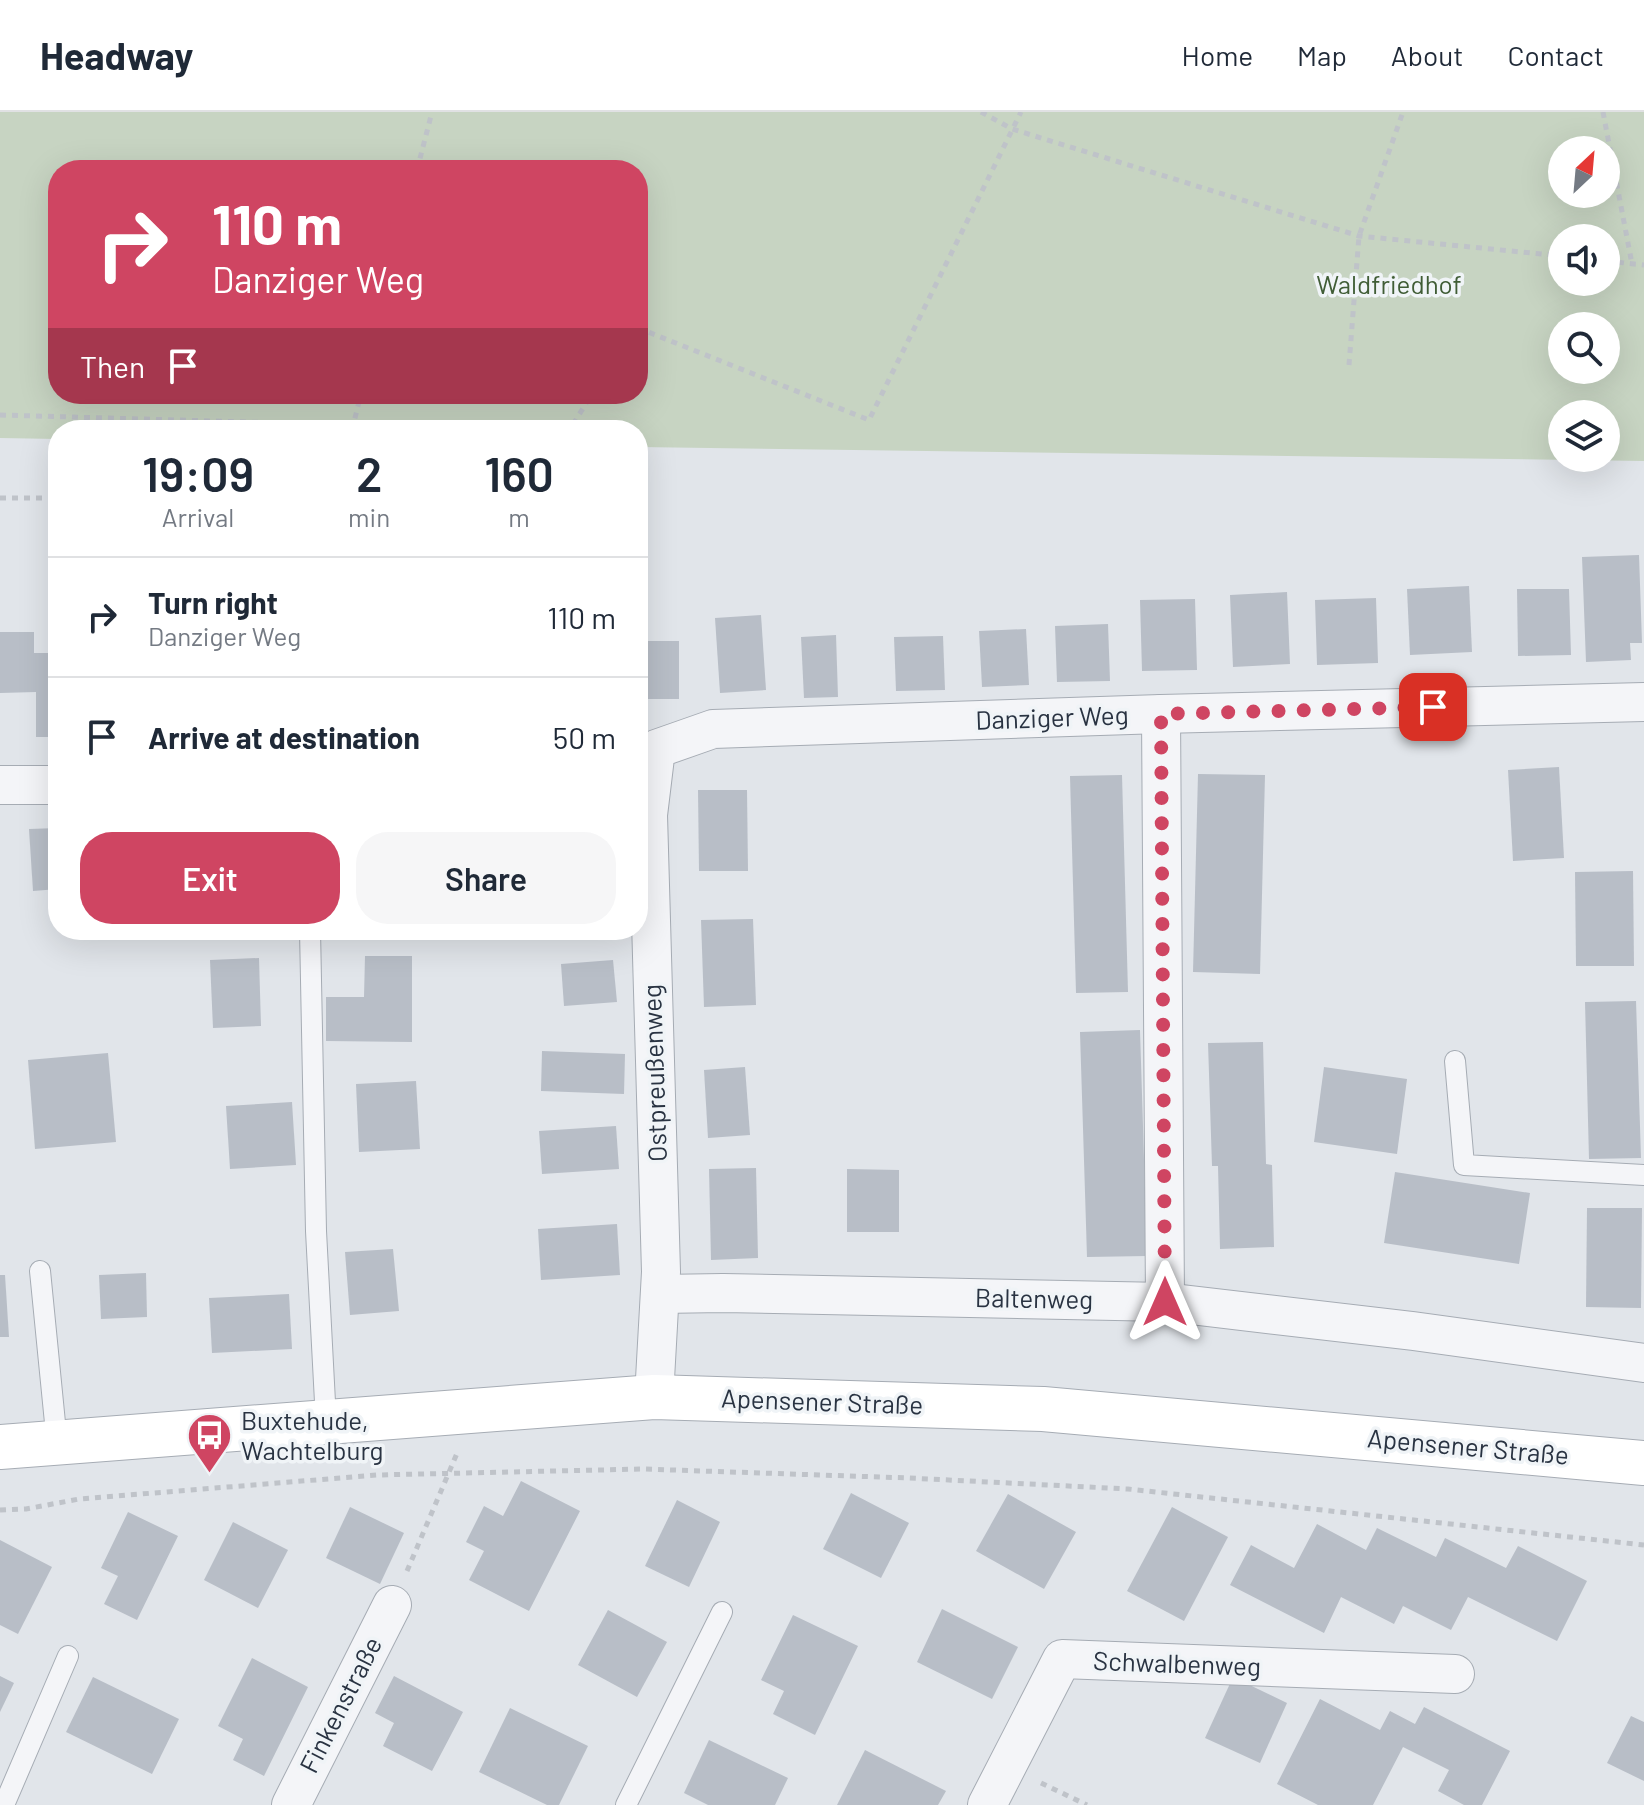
<!DOCTYPE html>
<html lang="en">
<head>
<meta charset="utf-8">
<style>
	:root { --surface:#fff; --page:#f6f6f7; --text:#1f2937; --muted:#747a83; --line:#e0e1e3; --accent:#cf4562 }
	body { margin:0; font-family:Barlow,sans-serif; background:var(--page); color:var(--text); height:100vh; display:flex; flex-direction:column; font-size:30px; white-space:nowrap }
	* { box-sizing:border-box; margin:0 }
	p { font-size:26px; color:var(--muted) }
	.icon { flex:none; width:44px; height:44px; fill:none; stroke:currentColor; stroke-width:2; stroke-linecap:round; stroke-linejoin:round }
	.map { position:relative; flex:1; overflow:hidden }
	.side { position:absolute; left:48px; top:308px; width:600px; height:520px; display:flex; flex-direction:column; background:var(--surface); border-radius:32px; box-shadow:0 8px 32px #0002 }
	.side>* { flex:none }
	.hud { position:absolute; left:48px; top:48px; width:600px; height:244px; border-radius:32px; box-shadow:0 8px 32px #0002; background:#cf4562; color:#fff; overflow:hidden }
	.needle { width:52px; rotate:26deg }
	.tools { position:absolute; left:1548px; top:24px; display:grid; gap:16px }
	.tools a { display:grid; place-items:center; width:72px; height:72px; border-radius:50%; background:var(--surface); box-shadow:0 8px 32px #0002; font-size:40px }
	.pin { position:absolute; display:grid; place-items:center; width:68px; height:68px; color:#fff; margin:-34px; border-radius:16px; box-shadow:0 4px 12px #0006 }
	.me { position:absolute; width:88px; margin:-44px; rotate:0deg; stroke-linejoin:round; filter:drop-shadow(0 0 6px #0008) }
	.turn { display:flex; align-items:center; gap:28px; height:168px; padding:0 32px; font-size:36px }
	.turn .icon { width:104px; height:104px; stroke-width:2.5 }
	.turn b { display:block; font-size:56px; line-height:68px }
	.then { display:flex; align-items:center; height:76px; padding:0 32px; background:#0003; gap:16px; font-size:30px }
	.eta { display:flex; justify-content:space-evenly; align-items:center; height:136px; text-align:center }
	.eta b { font-size:48px; font-weight:600; line-height:56px }
	.primary-button { display:flex; gap:16px; margin-top:auto; padding:16px 32px }
	.primary-button a { flex:1; height:92px; border-radius:32px; background:var(--accent); color:#fff; font-size:32px; font-weight:600; line-height:92px; text-align:center }
	.primary-button a+a { background:var(--page); color:var(--text) }
	ul { padding:0; list-style:none }
	li { display:flex; align-items:center; gap:24px; height:120px; padding:0 32px; border-top:2px solid var(--line) }
	li div { flex:1 }
	li b { display:block; font-size:30px }
	li em { font-style:normal }
	header { display:flex; align-items:center; gap:48px; box-sizing:border-box; height:112px; padding:0 40px; background:var(--surface); border-bottom:2px solid var(--line) }
	header strong { font-size:38px }
	nav { display:flex; gap:44px; margin-inline-start:auto; font-size:28px }
	.map>svg:first-child { display:block }
	.green { fill:#c7d4c2; fill-rule:evenodd }
	.building { fill:#b8bec7 }
	.lines { fill:none; stroke-linecap:round; stroke-linejoin:round }
	.service-casing { stroke:#a6acb4; stroke-width:22 }
	.minor-casing { stroke:#a6acb4; stroke-width:40 }
	.secondary-casing { stroke:#a6acb4; stroke-width:46 }
	.path { stroke:#bfc3c9; stroke-width:5; stroke-dasharray:6 6; stroke-linecap:butt }
	.service { stroke:#f4f5f8; stroke-width:20 }
	.minor { stroke:#f4f5f8; stroke-width:38 }
	.secondary { stroke:#fff; stroke-width:44 }
	.route { stroke:#cf4562; stroke-width:14; stroke-dasharray:0 25.2 }
	.labels { text-anchor:middle; stroke-width:7; stroke-linejoin:round; paint-order:stroke }
	.park-label { font-size:26px; fill:#405d36; stroke:#f0f4f7 }
	.street-label { font-size:26px; fill:#293342; stroke:#f0f4f7 }
	.poi-label { font-size:26px; fill:#293342; stroke:#f0f4f7; text-anchor:start }
</style>
</head>
<body>
<header>
<strong>Headway</strong>
<nav><a>Home</a><a>Map</a><a>About</a><a>Contact</a></nav>
</header>
<div class="map">
<svg width="1644" height="1693" viewBox="0 0 1644 1693">
	<rect width="100%" height="100%" fill="#e1e5ea"/>
	<path class="green" d="M 0,0 L 1644,0 L 1644,349 L 638,335 L 638,318 L 58,318 L 58,327 L 0,326 ZM 1562,38 L 1606,38 L 1606,82 L 1562,82 ZM 58,58 L 638,58 L 638,282 L 58,282 ZM 1562,126 L 1606,126 L 1606,170 L 1562,170 ZM 1562,214 L 1606,214 L 1606,258 L 1562,258 ZM 1562,302 L 1606,302 L 1606,346 L 1562,346 Z"/>
	<g class="building">
		<path d="M 1639,443 L 1642,531 L 1630,531 L 1631,548 L 1586,550 L 1582,445 Z"/>
		<path d="M 1469,474 L 1472,540 L 1410,543 L 1407,477 Z"/>
		<path d="M 1517,477 L 1569,477 L 1571,543 L 1518,544 Z"/>
		<path d="M 1287,480 L 1290,552 L 1233,555 L 1230,483 Z"/>
		<path d="M 1376,486 L 1378,551 L 1317,553 L 1315,488 Z"/>
		<path d="M 1195,487 L 1197,558 L 1142,559 L 1140,488 Z"/>
		<path d="M 761,503 L 766,578 L 720,581 L 715,506 Z"/>
		<path d="M 1108,512 L 1110,569 L 1057,570 L 1055,514 Z"/>
		<path d="M 1026,517 L 1029,573 L 982,575 L 979,519 Z"/>
		<path d="M 0,520 L 34,520 L 34,541 L 58,541 L 58,625 L 36,625 L 36,580 L 0,581 Z"/>
		<path d="M 836,523 L 838,585 L 804,586 L 801,525 Z"/>
		<path d="M 943,524 L 945,578 L 896,579 L 894,525 Z"/>
		<rect x="638" y="529" width="41" height="58"/>
		<path d="M 1559,655 L 1564,746 L 1513,749 L 1508,658 Z"/>
		<path d="M 1198,662 L 1265,663 L 1260,862 L 1193,860 Z"/>
		<path d="M 1122,663 L 1128,880 L 1076,881 L 1070,664 Z"/>
		<path d="M 698,678 L 747,678 L 748,759 L 699,759 Z"/>
		<path d="M 58,716 L 58,777 L 33,779 L 29,717 Z"/>
		<path d="M 1633,759 L 1634,854 L 1576,854 L 1575,760 Z"/>
		<path d="M 753,807 L 756,893 L 704,895 L 701,808 Z"/>
		<path d="M 365,844 L 412,844 L 412,930 L 326,929 L 326,885 L 364,885 Z"/>
		<path d="M 259,846 L 261,914 L 213,916 L 210,848 Z"/>
		<path d="M 613,848 L 617,890 L 564,894 L 561,852 Z"/>
		<path d="M 1636,889 L 1641,1046 L 1589,1047 L 1585,890 Z"/>
		<path d="M 1140,918 L 1147,1144 L 1087,1145 L 1080,920 Z"/>
		<path d="M 1263,930 L 1266,1052 L 1272,1053 L 1274,1135 L 1220,1137 L 1218,1054 L 1212,1054 L 1208,931 Z"/>
		<path d="M 542,939 L 625,942 L 624,982 L 541,979 Z"/>
		<path d="M 108,941 L 116,1030 L 35,1037 L 28,948 Z"/>
		<path d="M 745,955 L 750,1023 L 708,1026 L 704,958 Z"/>
		<path d="M 1324,955 L 1407,967 L 1397,1042 L 1314,1030 Z"/>
		<path d="M 416,969 L 420,1037 L 359,1040 L 356,972 Z"/>
		<path d="M 292,990 L 296,1053 L 230,1057 L 226,994 Z"/>
		<path d="M 616,1014 L 619,1057 L 542,1062 L 539,1019 Z"/>
		<path d="M 756,1056 L 758,1146 L 711,1148 L 709,1057 Z"/>
		<path d="M 847,1057 L 899,1058 L 899,1120 L 847,1120 Z"/>
		<path d="M 1395,1060 L 1530,1081 L 1519,1152 L 1384,1131 Z"/>
		<path d="M 1587,1096 L 1642,1096 L 1641,1196 L 1586,1195 Z"/>
		<path d="M 617,1112 L 620,1163 L 541,1168 L 538,1117 Z"/>
		<path d="M 393,1137 L 399,1199 L 350,1203 L 345,1140 Z"/>
		<path d="M 146,1161 L 147,1205 L 101,1207 L 99,1163 Z"/>
		<path d="M 0,1163 L 5,1163 L 9,1225 L 0,1225 Z"/>
		<path d="M 289,1182 L 292,1237 L 212,1241 L 209,1186 Z"/>
		<path d="M 521,1369 L 580,1399 L 529,1499 L 469,1468 L 484,1439 L 466,1430 L 484,1394 L 503,1404 Z"/>
		<path d="M 851,1381 L 909,1411 L 881,1466 L 823,1437 Z"/>
		<path d="M 1008,1382 L 1076,1420 L 1044,1477 L 976,1439 Z"/>
		<path d="M 677,1388 L 720,1410 L 689,1475 L 645,1454 Z"/>
		<path d="M 350,1395 L 404,1421 L 380,1472 L 326,1446 Z"/>
		<path d="M 1172,1395 L 1228,1425 L 1184,1509 L 1127,1479 Z"/>
		<path d="M 128,1400 L 178,1424 L 137,1508 L 104,1492 L 118,1464 L 101,1456 Z"/>
		<path d="M 233,1410 L 288,1438 L 258,1496 L 204,1468 Z"/>
		<path d="M 1317,1412 L 1366,1438 L 1377,1416 L 1436,1445 L 1445,1426 L 1506,1456 L 1518,1434 L 1587,1469 L 1557,1529 L 1468,1485 L 1451,1518 L 1403,1494 L 1394,1512 L 1341,1485 L 1324,1521 L 1230,1473 L 1251,1433 L 1294,1456 Z"/>
		<path d="M 0,1428 L 52,1455 L 18,1522 L 0,1513 Z"/>
		<path d="M 942,1497 L 1018,1535 L 992,1587 L 917,1550 Z"/>
		<path d="M 608,1498 L 667,1530 L 637,1585 L 578,1553 Z"/>
		<path d="M 793,1503 L 858,1534 L 815,1623 L 773,1602 L 784,1579 L 761,1568 Z"/>
		<path d="M 252,1546 L 308,1575 L 264,1664 L 233,1648 L 243,1627 L 218,1614 Z"/>
		<path d="M 0,1564 L 14,1571 L 0,1600 Z"/>
		<path d="M 394,1564 L 463,1600 L 432,1659 L 383,1634 L 394,1611 L 375,1601 Z"/>
		<path d="M 93,1565 L 179,1607 L 152,1662 L 66,1620 Z"/>
		<path d="M 1233,1565 L 1287,1591 L 1260,1651 L 1205,1626 Z"/>
		<path d="M 1320,1587 L 1380,1618 L 1390,1599 L 1415,1612 L 1424,1595 L 1510,1639 L 1482,1693 L 1464,1693 L 1438,1679 L 1449,1658 L 1403,1635 L 1373,1693 L 1318,1693 L 1277,1672 Z"/>
		<path d="M 510,1596 L 588,1634 L 559,1693 L 547,1693 L 479,1660 Z"/>
		<path d="M 1631,1604 L 1644,1610 L 1644,1669 L 1607,1651 Z"/>
		<path d="M 709,1628 L 788,1666 L 775,1693 L 708,1693 L 684,1681 Z"/>
		<path d="M 865,1638 L 946,1679 L 938,1693 L 837,1693 Z"/>
	</g>
	<g class="lines">
		<defs>
			<g id="service">
				<path d="M 310,818 L 316,1119 L 326,1309"/>
				<path d="M 1455,949 L 1464,1053 L 1644,1063"/>
				<path d="M 40,1159 L 57,1331"/>
				<path d="M 4,1693 L 68,1544"/>
				<path d="M 626,1693 L 722,1500"/>
			</g>
			<g id="minor">
				<path d="M 1161,602 L 1165,1190"/>
				<path d="M 0,673 L 58,673"/>
				<path d="M 660,1182 L 723,1181 L 1165,1190 L 1413,1219 L 1644,1251"/>
				<path d="M 654,1285 L 661,1160 L 648,703 L 656,637 L 713,617 L 1161,602 L 1644,590"/>
				<path d="M 291,1693 L 392,1493"/>
				<path d="M 987,1693 L 1062,1547 L 1455,1562"/>
			</g>
			<path id="secondary" d="M 0,1335 L 654,1285 L 1043,1297 L 1644,1351"/>
		</defs>
		<use href="#service" class="service-casing"/>
		<use href="#minor" class="minor-casing"/>
		<use href="#secondary" class="secondary-casing"/>
		<g class="path">
			<path d="M 981,0 L 1012,17 L 1359,124 L 1562,144"/>
			<path d="M 1603,0 L 1632,152"/>
			<path d="M 417,58 L 432,0"/>
			<path d="M 1606,149 L 1644,153"/>
			<path d="M 638,216 L 869,308 L 1021,0"/>
			<path d="M 1349,253 L 1359,124 L 1403,0"/>
			<path d="M 0,303 L 353,313 L 570,317 L 592,282"/>
			<path d="M 352,318 L 361,282"/>
			<path d="M 0,386 L 58,386"/>
			<path d="M 0,1398 L 26,1397 L 79,1387 L 377,1363 L 643,1357 L 909,1366 L 1128,1377 L 1644,1433"/>
			<path d="M 407,1459 L 458,1339"/>
			<path d="M 1041,1671 L 1087,1693"/>
		</g>
		<use href="#service" class="service"/>
		<use href="#minor" class="minor"/>
		<use href="#secondary" class="secondary"/>
	</g>
	<g class="lines">
		<path class="route" d="M 1165,1190 L 1161,602 L 1433,595"/>
	</g>
	<defs>
		<symbol id="bus-pin" viewBox="-11 -11 22 30"><path d="M0 17L-7.5 6A9.5 9.5 0 1 1 7.5 6Z" fill="#cf4562" stroke="#f0f4f7"/><path d="M-5-6H5V4H4V6H2V4H-2V6H-4V4H-5ZM-3.5-4V0h7V-4ZM-3.5 1.2v1.5H-2V1.2ZM2 1.2v1.5H3.5V1.2Z" fill="#fff"/></symbol>
	</defs>
	<g fill-rule="evenodd">
		<use href="#bus-pin" x="184" y="1298" width="51" height="69"/>
	</g>
	<g class="labels">
		<g class="park-label">
			<text x="1389" y="182">Waldfriedhof</text>
		</g>
		<g class="street-label">
			<text transform="translate(1052 606) rotate(-2)" y="9">Danziger Weg</text>
			<text transform="translate(655 961) rotate(-92)" y="9">Ostpreußenweg</text>
			<text transform="translate(1034 1187) rotate(1)" y="9">Baltenweg</text>
			<text transform="translate(822 1290) rotate(2)" y="9">Apensener Straße</text>
			<text transform="translate(1468 1335) rotate(5)" y="9">Apensener Straße</text>
			<text transform="translate(1177 1552) rotate(2)" y="9">Schwalbenweg</text>
			<text transform="translate(341 1593) rotate(-63)" y="9">Finkenstraße</text>
		</g>
		<g class="poi-label">
			<text x="241" y="1318">Buxtehude,<tspan x="241" dy="30">Wachtelburg</tspan></text>
		</g>
	</g>
</svg>
<div class="tools">
<a><svg class="needle" viewBox="-14 -14 28 28"><path d="M0-13l5 13h-10z" fill="#e53935"/><path d="M0 13l5-13h-10z" fill="#747a83"/></svg></a>
<a><svg class="icon" aria-label="sound" viewBox="0 0 24 24"><path d="M4 9h4l5-4v14l-5-4H4zM17 9q2 3 0 6"/></svg></a>
<a><svg class="icon" aria-label="search" viewBox="0 0 24 24"><circle cx="10" cy="10" r="6"/><path d="M15 15l6 6"/></svg></a>
<a><svg class="icon" aria-label="layers" viewBox="0 0 24 24"><path d="M12 4l9 5-9 5-9-5zM3 14l9 5 9-5"/></svg></a>
</div>
<div class="pin" style="left:1433px;top:595px;background:#d93025"><svg class="icon" aria-label="arrive" viewBox="0 0 24 24"><path d="M6 21V4h12l-3 4 3 4H6"/></svg></div>
<svg class="me" style="left:1165px;top:1190px" viewBox="-20 -20 40 40"><path d="M0-17L14 15 0 8-14 15z" fill="#cf4562" stroke="#fff" stroke-width="4"/></svg>
<div class="hud">
<div class="turn"><svg class="icon" aria-label="right" viewBox="0 0 24 24"><path d="M7 20v-9h11M14 6l5 5-5 5"/></svg><div><b>110 m</b>Danziger Weg</div></div>
<div class="then">Then<svg class="icon" aria-label="arrive" viewBox="0 0 24 24"><path d="M6 21V4h12l-3 4 3 4H6"/></svg></div>
</div>
<section class="side">
<div class="eta">
<div><b>19:09</b><p>Arrival</p></div>
<div><b>2</b><p>min</p></div>
<div><b>160</b><p>m</p></div>
</div>
<ul>
<li><svg class="icon" aria-label="right" viewBox="0 0 24 24"><path d="M7 20v-9h11M14 6l5 5-5 5"/></svg><div><b>Turn right</b><p>Danziger Weg</p></div><em>110 m</em></li>
<li><svg class="icon" aria-label="arrive" viewBox="0 0 24 24"><path d="M6 21V4h12l-3 4 3 4H6"/></svg><div><b>Arrive at destination</b></div><em>50 m</em></li>
</ul>
<div class="primary-button"><a>Exit</a><a>Share</a></div>
</section>
</div>
</body>
</html>
